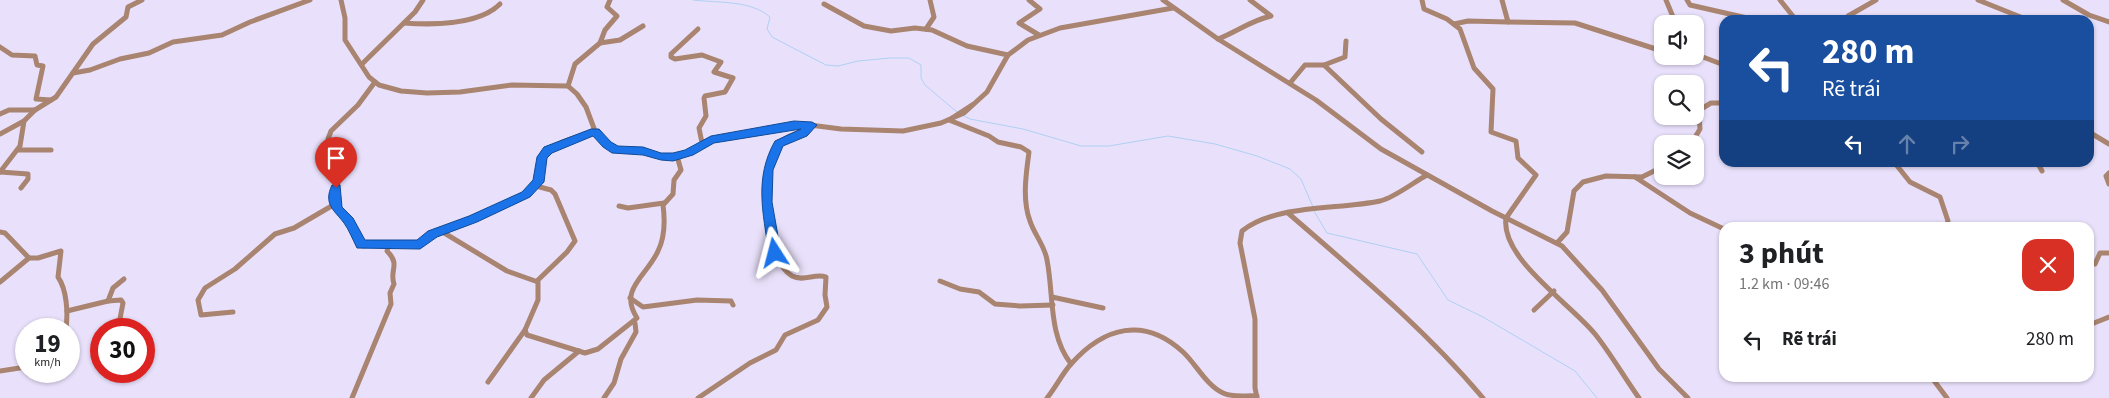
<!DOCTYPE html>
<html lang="vi">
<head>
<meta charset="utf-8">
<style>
	:root { --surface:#fff; --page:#f2f2f2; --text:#202124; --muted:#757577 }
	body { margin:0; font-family:"Source Sans 3",sans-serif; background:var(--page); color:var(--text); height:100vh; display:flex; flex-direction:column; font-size:19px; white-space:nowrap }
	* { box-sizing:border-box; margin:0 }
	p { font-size:16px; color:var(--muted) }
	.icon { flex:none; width:28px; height:28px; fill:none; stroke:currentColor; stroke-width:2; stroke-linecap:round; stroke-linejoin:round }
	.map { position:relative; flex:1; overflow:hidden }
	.panel { position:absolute; left:1719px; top:222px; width:375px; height:160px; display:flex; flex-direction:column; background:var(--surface); border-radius:15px; box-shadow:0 1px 4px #0004 }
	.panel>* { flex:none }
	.top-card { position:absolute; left:1719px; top:15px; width:375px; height:152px; border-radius:15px; box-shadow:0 1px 4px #0004; background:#1a4fa0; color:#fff; overflow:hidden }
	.tools { position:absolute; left:1654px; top:15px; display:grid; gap:10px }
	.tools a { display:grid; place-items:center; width:50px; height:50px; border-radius:10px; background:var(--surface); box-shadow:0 1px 4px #0004; font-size:25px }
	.speed { position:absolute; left:15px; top:318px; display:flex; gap:10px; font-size:25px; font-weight:700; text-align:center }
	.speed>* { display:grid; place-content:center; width:65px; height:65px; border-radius:50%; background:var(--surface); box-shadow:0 1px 4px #0004; line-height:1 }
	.speed small { font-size:12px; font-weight:400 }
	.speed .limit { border:8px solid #d22; background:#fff; color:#111 }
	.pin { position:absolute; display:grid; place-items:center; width:42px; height:42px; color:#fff; margin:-51px -21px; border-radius:50% 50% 50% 0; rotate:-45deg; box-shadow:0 0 5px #0007 }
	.pin .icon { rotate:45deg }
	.me { position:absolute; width:55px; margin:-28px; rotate:351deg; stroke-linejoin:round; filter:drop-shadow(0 0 4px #0008) }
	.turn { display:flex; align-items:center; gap:18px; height:105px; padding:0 20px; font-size:22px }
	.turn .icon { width:65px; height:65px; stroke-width:2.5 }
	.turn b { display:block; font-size:35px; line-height:42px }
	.lanes { display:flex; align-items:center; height:48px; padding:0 20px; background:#0003; justify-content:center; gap:25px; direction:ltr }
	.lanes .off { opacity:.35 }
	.round { display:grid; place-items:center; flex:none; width:52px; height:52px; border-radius:15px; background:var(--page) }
	.summary { display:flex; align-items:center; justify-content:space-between; height:85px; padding:0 20px }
	h1 { font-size:30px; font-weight:700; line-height:38px }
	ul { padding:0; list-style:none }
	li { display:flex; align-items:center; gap:15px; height:65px; padding:0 20px }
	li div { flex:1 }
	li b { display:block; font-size:19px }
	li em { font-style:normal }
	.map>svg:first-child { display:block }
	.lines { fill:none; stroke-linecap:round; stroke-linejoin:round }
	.stream { stroke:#afd0f3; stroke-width:1 }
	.minor { stroke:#a98470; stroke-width:5 }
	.route { fill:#1a73e8; stroke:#114b97 }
</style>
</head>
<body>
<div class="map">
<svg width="2109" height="398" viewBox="0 0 2109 398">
	<rect width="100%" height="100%" fill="#e9e1fb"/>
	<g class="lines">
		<g class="stream">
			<path d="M 693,0 C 717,3 751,0 770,17 L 767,29 L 772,37 L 826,65 L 838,66 L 858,61 L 890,58 L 909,58 L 921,65 L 921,78 L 925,85 L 957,112"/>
			<path d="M 962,115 L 970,119 L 1023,129 L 1081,146 L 1109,146 L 1168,136 L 1215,144 L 1257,156 L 1290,169 L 1301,179 L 1313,207"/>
			<path d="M 1314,211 L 1327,233 L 1417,254 L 1448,300 L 1483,317 L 1575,371 L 1597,398"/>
		</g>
		<g class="minor">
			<path d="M 341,0 L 345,18 L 345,40 L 369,77 L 379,85 L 401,91 L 427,93 L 460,92 L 512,85 L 568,86 L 577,94 L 586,107 L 595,131 L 611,148 L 622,151 L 643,151 L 661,157 L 673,157 L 694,150 L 711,140 L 802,124 L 841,129 L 903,131 L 941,123 L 964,113 L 987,92 L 1008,55 L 1028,40 L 1060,28 L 1173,8"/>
			<path d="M 1029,0 L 1040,9 L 1019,23 L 1039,35"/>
			<path d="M 1163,0 L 1218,39 L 1316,100 L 1381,149 L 1492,211 L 1562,246 L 1602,290 L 1659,369 L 1688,398"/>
			<path d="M 1422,0 L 1424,9 L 1447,19 L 1460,29 L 1474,68 L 1493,89 L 1491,132 L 1516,141 L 1518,158 L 1536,175 L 1506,218 C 1500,258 1571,304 1595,334 C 1611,354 1624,377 1639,398"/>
			<path d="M 1666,0 L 1676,24"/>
			<path d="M 1687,0 L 1690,5 L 1756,20"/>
			<path d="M 1780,0 L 1796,20"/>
			<path d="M 1978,0 L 2028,20"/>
			<path d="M 2063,0 L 2089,15 L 2109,22"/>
			<path d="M 824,4 L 864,26 L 891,31 L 915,28 L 932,30 L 967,46 L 1008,55"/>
			<path d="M 1846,20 L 1848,16 L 1876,0"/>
			<path d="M 1508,22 L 1575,23 L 1662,51"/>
			<path d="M 404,23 C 432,25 479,25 500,4"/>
			<path d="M 1454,24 L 1468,21 L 1508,22 L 1502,0"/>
			<path d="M 698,29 L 671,54 L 671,57 L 675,59 L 702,55 L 721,62 L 714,72 L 733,78 L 725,92 L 705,96 L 704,98 L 706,116 L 699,128 L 702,143"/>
			<path d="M 926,29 L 934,17 L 930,0"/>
			<path d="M 1218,39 C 1238,31 1250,21 1271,16 L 1250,0"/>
			<path d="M 600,43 L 620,40 L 643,26"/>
			<path d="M 1695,45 L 1700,27"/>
			<path d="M 0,47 L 12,55 L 35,56 L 37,65 L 43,66 L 36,99 L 51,100"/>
			<path d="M 1695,54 L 1724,65"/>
			<path d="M 362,64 L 415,12 L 423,0"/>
			<path d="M 1324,65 L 1345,57 L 1346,41"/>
			<path d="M 73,73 L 90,70 L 120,59 L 149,53 L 173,42 L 222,35 L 250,22 L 310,0"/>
			<path d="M 375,82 L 358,105 L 331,131 L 328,139 L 332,150 L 348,161 L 339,175 L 335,204 L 339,213 L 349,221 L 355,235 L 363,246 L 389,243 L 420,244 L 433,234 L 473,219 L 526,194 L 539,182 C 542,140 561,144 595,131"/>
			<path d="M 1290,83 L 1305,65 L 1324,65 L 1381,119 L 1422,152"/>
			<path d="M 568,86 L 575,64 L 600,43 L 605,30 L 617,16 L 607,7 L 610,0"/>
			<path d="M 0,114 L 9,110 L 35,110"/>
			<path d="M 952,118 L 972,105"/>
			<path d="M 949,120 L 989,136 L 998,142 L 1021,147 L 1029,152 C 1026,174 1022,200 1030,221 C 1034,234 1045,246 1047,260 C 1054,295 1048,334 1071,364"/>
			<path d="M 2089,132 L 2109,144"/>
			<path d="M 0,134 L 24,121"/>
			<path d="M 1691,144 L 1700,129 L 1699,114 L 1701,109 L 1711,103 L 1724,103"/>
			<path d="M 18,150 L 51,150"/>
			<path d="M 1894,162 L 1910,182 L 1940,197 L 1948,221 L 1945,228"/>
			<path d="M 2037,162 L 2042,171"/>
			<path d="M 2076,162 L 2079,164"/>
			<path d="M 0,172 L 20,146 L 24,121 L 35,110 L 56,97 L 93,44 L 126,17 L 128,7 L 142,0"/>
			<path d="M 0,172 L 28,174 L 28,179 L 21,188"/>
			<path d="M 2109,173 L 2106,176 L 2109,184"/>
			<path d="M 1635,177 L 1690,213 L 1724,229"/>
			<path d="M 536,186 L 551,190 L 555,194 L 575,241 L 567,252 L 537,281"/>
			<path d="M 619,206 L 628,208 L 664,203"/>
			<path d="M 1288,213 C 1356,272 1425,329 1483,398"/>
			<path d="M 441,231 L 507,271 L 538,282 L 538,300 L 525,330 L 527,335 L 585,353 L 598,349 L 637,318 C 618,289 647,276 658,251 C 665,237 665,220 663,205 L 673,194 L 674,180 L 681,170 L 677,156"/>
			<path d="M 0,232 L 5,233 L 29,258 L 38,258 L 61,251 L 58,277 C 67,290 68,313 66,329"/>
			<path d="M 1557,243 L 1567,232 L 1574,191 L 1583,182 L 1606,176 L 1642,177 L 1662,167"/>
			<path d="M 2095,264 L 2100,253 L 2109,253"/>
			<path d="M 940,281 L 960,289 L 979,292 L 995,304 L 1020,306 L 1053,305"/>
			<path d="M 0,282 L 29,258"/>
			<path d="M 1052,297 L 1103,308"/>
			<path d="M 630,298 L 643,307 L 697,300 L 731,301 L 733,305"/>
			<path d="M 108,301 L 113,288 L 124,279"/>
			<path d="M 1534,310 L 1554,291"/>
			<path d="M 67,311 L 108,301 L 121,300 L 123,303 L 118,329"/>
			<path d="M 233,312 L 201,315 L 198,300 L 205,288 L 235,269 L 275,234 L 294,228 L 335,204"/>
			<path d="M 2089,325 L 2109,317"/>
			<path d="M 0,371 L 26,367"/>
			<path d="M 1932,378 L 1947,398"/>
			<path d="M 488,382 L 525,330"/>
			<path d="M 352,398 L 391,304 L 390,293 L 394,284 C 389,270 401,265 387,251 L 389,243"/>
			<path d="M 531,398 L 544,380 L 579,351"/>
			<path d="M 604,398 L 614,383 L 621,359 L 636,332 L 635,323"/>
			<path d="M 698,398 L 750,363 L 776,350 L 785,335 L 818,320 L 827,307 L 825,295 L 826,277 C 815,273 804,282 792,276 C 763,259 759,168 779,143 C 787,134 803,134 812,125"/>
			<path d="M 1047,398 C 1056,387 1062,374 1071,364 C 1104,327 1144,316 1183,352 C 1196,364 1206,385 1223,393 C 1233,398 1246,395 1257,396"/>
			<path d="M 1257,398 L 1255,388 L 1255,319 L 1240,243 L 1242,231 C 1276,204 1338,210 1380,201 C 1394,198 1414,182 1427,175"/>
		</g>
	</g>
	<path class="route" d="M 794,121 L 812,122 L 817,125 L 807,136 L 783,146 L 773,170 L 772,202 L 781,253 L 775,257 L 769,253 C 763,213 754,178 775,141 L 801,129 L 714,143 L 693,155 L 673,161 L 661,160 L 643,155 L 612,153 L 603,147 L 593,136 L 552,153 L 547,158 L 544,182 L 530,197 L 477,222 L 437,237 L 420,249 L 357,248 C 353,240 349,230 344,223 C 334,210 323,204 332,185 L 340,185 L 342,207 L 353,218 L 365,240 L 417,240 L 428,231 L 469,216 L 522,192 L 533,180 L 537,157 L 544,147 L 591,129 L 599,129 L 611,142 L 618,146 L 643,147 L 661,153 L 673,153 L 685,150 L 711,136 Z"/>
</svg>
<div class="tools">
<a><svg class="icon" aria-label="sound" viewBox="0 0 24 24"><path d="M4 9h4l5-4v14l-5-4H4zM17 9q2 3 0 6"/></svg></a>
<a><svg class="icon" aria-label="search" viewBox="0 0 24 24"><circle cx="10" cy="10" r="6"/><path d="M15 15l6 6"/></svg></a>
<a><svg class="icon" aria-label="layers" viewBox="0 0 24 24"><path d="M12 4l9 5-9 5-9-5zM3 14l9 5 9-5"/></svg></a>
</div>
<div class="speed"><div>19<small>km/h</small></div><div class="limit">30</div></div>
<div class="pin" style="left:336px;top:188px;background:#d93025"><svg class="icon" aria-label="arrive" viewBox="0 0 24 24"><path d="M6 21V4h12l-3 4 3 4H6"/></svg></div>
<svg class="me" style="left:775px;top:253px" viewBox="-20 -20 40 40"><path d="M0-17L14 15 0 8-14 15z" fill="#1a73e8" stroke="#fff" stroke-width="4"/></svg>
<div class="top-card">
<div class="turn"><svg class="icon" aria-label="left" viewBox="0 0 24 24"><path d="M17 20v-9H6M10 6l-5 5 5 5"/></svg><div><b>280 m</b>Rẽ trái</div></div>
<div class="lanes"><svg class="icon" aria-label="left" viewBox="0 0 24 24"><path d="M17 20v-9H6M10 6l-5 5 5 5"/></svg><svg class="icon off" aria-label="ahead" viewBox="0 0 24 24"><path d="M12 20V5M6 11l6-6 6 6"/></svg><svg class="icon off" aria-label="right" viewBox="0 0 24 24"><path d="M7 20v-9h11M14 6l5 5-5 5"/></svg></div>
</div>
<section class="panel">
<div class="summary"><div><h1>3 phút</h1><p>1.2 km · 09:46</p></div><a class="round" style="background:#d93025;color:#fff"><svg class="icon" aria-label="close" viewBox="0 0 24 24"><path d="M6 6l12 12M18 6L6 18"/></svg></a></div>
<ul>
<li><svg class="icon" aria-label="left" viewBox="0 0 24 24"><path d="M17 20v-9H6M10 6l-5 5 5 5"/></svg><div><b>Rẽ trái</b></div><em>280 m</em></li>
</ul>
</section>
</div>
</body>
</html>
